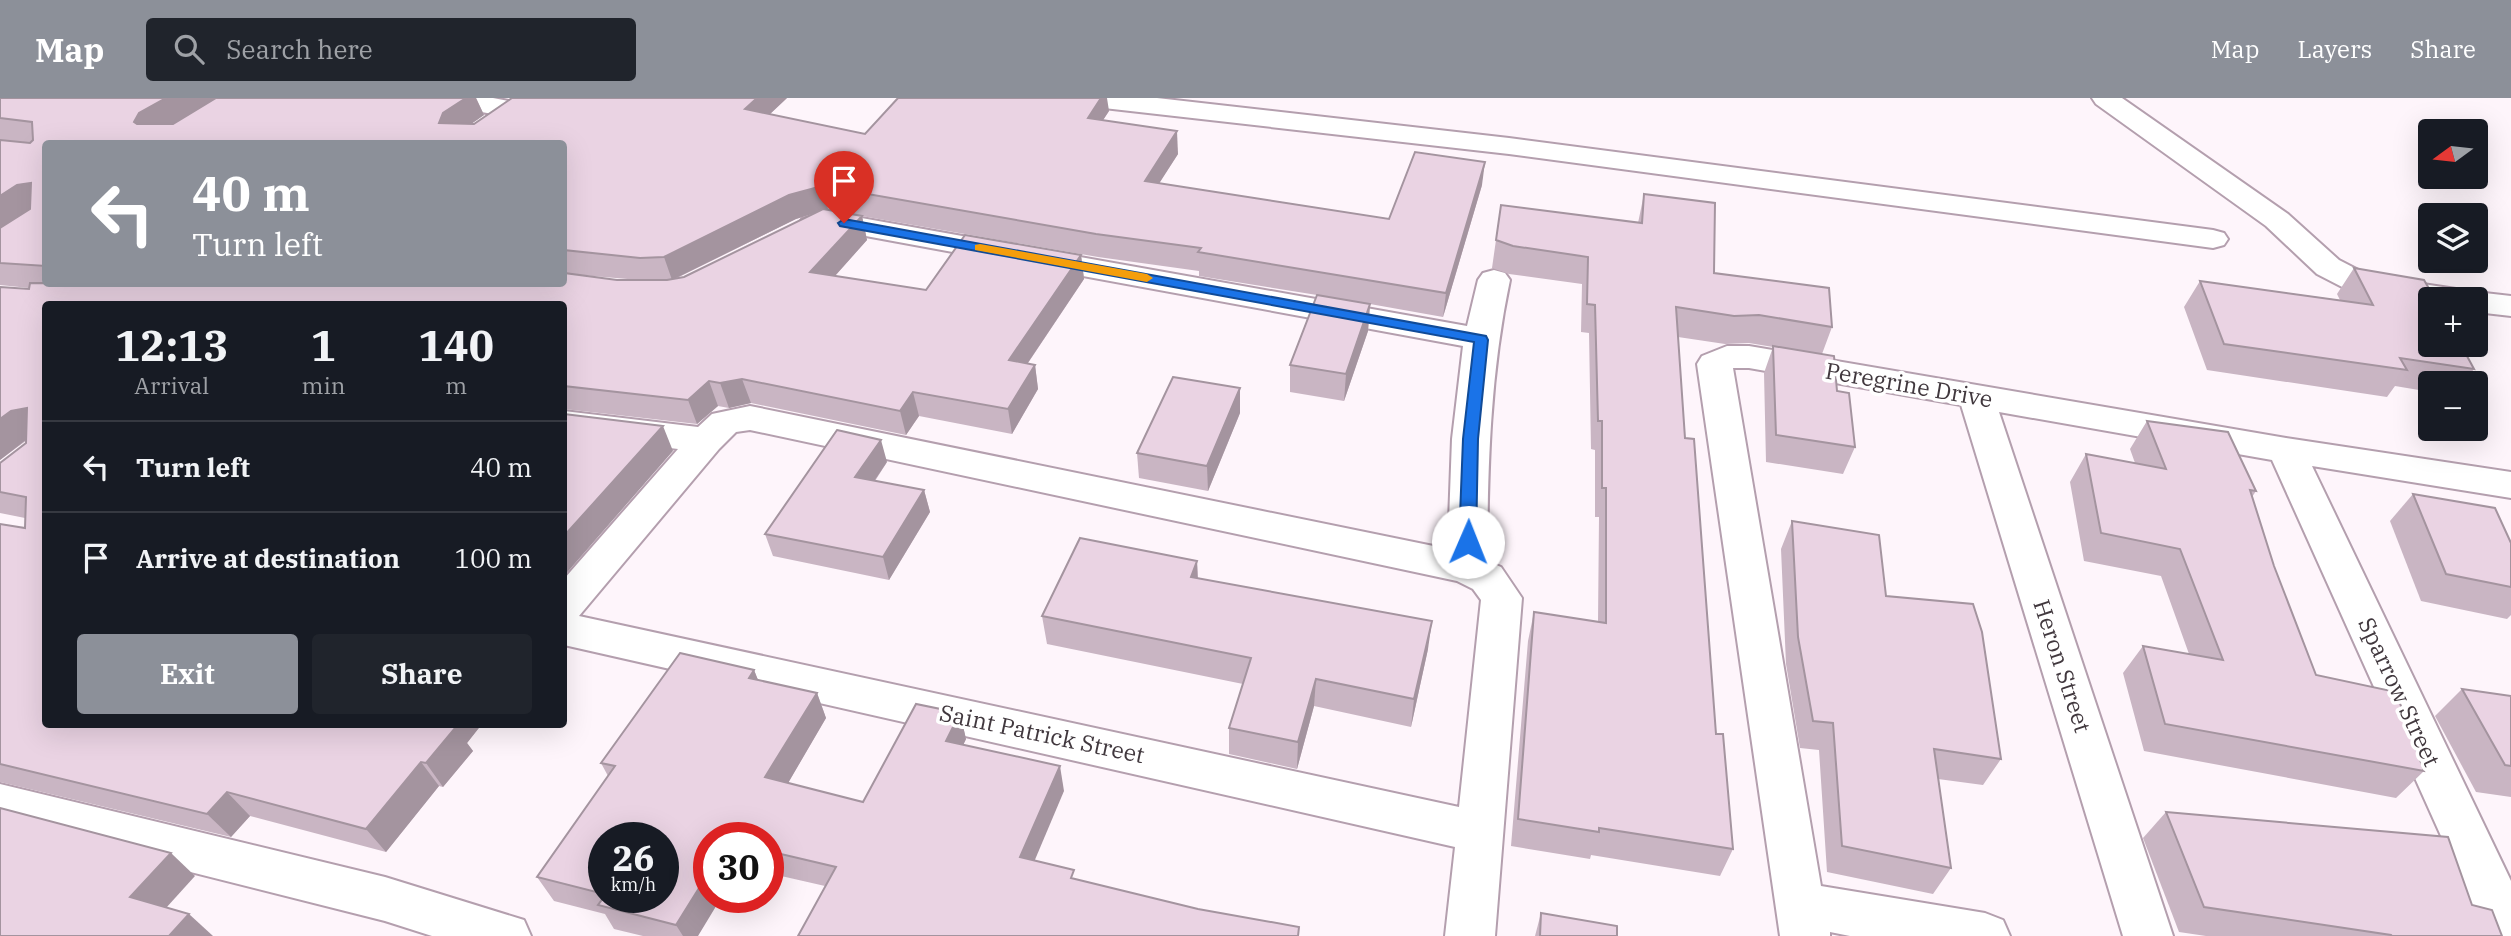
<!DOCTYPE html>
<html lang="en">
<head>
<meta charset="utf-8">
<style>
	:root { --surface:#171b24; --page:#20242c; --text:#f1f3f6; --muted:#9ea1a6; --line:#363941; --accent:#8c9099 }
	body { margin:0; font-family:"IBM Plex Serif",serif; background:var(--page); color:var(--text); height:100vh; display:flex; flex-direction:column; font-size:26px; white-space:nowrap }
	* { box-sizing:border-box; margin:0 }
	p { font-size:23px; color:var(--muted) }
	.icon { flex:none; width:38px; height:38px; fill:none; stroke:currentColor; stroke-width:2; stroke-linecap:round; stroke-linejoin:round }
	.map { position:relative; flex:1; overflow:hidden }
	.side { position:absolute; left:42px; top:203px; width:525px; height:427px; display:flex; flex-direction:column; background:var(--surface); border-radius:7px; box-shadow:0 7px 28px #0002 }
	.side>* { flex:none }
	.guide { position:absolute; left:42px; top:42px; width:525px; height:147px; border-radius:7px; box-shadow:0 7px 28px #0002; background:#8c9099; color:#fff; overflow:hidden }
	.needle { width:46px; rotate:255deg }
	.controls { position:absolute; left:2418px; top:21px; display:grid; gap:14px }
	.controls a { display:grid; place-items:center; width:70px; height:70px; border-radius:7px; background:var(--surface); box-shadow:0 7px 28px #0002; font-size:35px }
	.speed { position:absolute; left:588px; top:724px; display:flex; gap:14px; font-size:35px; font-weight:700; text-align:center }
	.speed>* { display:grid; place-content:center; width:91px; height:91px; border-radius:50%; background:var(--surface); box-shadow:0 7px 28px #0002; line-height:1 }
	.speed small { font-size:18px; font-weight:400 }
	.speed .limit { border:10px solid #d22; background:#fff; color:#111 }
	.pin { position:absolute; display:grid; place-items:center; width:60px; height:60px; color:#fff; margin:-72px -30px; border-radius:50% 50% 50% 0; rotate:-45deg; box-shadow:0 0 7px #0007 }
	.pin .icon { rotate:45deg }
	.me { position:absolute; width:77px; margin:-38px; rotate:1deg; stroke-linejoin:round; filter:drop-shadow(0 0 5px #0008) }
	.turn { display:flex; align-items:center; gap:24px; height:147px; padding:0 35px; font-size:32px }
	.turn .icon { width:91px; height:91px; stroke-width:2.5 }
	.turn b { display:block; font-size:49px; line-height:60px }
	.eta { display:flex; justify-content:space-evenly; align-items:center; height:119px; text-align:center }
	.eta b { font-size:42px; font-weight:800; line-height:49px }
	.cta { display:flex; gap:14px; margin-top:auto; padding:14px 35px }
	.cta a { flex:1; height:80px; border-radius:7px; background:var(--accent); color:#fff; font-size:28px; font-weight:800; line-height:80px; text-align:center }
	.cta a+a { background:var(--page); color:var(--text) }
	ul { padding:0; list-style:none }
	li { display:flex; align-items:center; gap:21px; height:91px; padding:0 35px; border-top:2px solid var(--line) }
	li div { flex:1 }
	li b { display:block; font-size:26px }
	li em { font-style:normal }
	header { display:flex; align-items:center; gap:42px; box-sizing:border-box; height:98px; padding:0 35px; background:var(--accent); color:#fff }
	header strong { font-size:33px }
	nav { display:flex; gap:38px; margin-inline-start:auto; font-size:24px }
	.search { width:490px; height:63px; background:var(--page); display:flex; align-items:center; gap:18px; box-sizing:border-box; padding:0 24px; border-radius:7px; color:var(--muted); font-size:26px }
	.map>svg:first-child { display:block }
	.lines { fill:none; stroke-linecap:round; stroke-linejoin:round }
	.street-casing { stroke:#b49fae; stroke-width:4 }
	.street { fill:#fff; fill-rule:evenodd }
	.wall { fill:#c9b5c3; fill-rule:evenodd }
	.shaded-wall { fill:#a4949f }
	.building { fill:#ead3e3; stroke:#a4949f; stroke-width:2 }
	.route { fill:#1a73e8; stroke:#114b97; stroke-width:2 }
	.slow { fill:#f59e0b }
	.labels { text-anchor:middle; stroke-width:7; stroke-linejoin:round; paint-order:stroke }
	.street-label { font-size:23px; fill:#41383e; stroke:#fff }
</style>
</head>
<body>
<header>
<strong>Map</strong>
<div class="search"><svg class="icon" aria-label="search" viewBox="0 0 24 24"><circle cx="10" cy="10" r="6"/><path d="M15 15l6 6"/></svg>Search here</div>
<nav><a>Map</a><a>Layers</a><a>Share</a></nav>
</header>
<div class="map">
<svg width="2511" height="838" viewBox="0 0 2511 838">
	<rect width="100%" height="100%" fill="#fef5fb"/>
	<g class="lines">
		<defs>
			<g id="street">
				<path d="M 434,0 L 493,0 L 525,6 L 528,12 L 525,18 L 515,20 L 447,8 L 438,6 Z"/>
				<path d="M 1073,0 L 1157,0 L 1509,40 L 2213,132 L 2224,135 L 2228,141 L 2224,147 L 2213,150 L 1509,56 L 1086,8 L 1077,6 Z"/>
				<path d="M 2092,0 L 2122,0 L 2288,116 L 2339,162 L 2370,178 L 2456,191 L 2469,196 L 2476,194 L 2511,198 L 2511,218 L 2476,214 L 2476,201 L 2431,201 L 2431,208 L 2390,203 L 2348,192 L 2317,176 L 2266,128 L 2096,6 Z"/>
				<path d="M 828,114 L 1467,228 L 1478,182 L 1483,175 L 1494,172 L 1505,175 L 1510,182 C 1490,277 1488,366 1487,463 L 1501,469 L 1522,500 L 1495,838 L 1445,838 L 1455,749 L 564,547 L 564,481 L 678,351 L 564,337 L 564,313 L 698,329 L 712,316 L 750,308 L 1448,451 L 1452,341 L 1463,248 L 844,134 C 829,132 816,137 802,133 L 798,127 L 802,121 ZM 750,332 L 1457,483 L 1473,491 L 1481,502 L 1459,709 L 579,518 L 719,351 L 736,334 Z"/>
				<path d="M 1727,248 L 1749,248 L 2286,340 L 2511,374 L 2511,400 L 2312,368 L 2511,783 L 2511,838 L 2486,838 L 2272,362 L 1999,314 L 2173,838 L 2123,838 L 1961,307 L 1749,270 L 1733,270 L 1821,788 L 1985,815 L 2003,822 L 2010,838 L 1850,838 L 1830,834 L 1830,838 L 1780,838 L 1697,266 L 1702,258 Z"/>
				<path d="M 0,686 L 385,779 L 524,822 L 531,838 L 432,838 L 385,823 L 0,726 Z"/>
			</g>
		</defs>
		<use href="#street" class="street-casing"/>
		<use href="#street" class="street"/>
	</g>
	<g class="wall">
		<path d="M 0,0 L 476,0 L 484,17 L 471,26 L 474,26 L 512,0 L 787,0 L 769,17 L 865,36 L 1109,13 L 1103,22 L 1178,56 L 1159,85 L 1389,121 L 1482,87 L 1443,219 L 1370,206 L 1368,233 L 1344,303 L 1290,294 L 1290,267 L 1317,197 L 1199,178 L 1199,173 L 1098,159 L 827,112 L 862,118 L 867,142 L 835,178 L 926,192 L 1081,157 L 1084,181 L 1028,265 L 1035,267 L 1038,291 L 1012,336 L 919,318 L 906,337 L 751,305 L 729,310 L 718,308 L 697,326 L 564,311 L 564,206 L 46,206 L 46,626 L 482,626 L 467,645 L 473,653 L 443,689 L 439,688 L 386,754 L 250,718 L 231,739 L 0,684 L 0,426 L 25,430 L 25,420 L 0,415 L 0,365 L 26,345 L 27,342 L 0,362 L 29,190 L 0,187 ZM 46,46 L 564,46 L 564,186 L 46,186 ZM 815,115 L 684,179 L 675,181 L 796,121 ZM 569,176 L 639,182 L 617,182 Z"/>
		<path d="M 1644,96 L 1714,175 L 1832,229 L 1822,256 L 1837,293 L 1855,349 L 1843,376 L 1766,364 L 1764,275 L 1773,249 L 1749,245 L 1725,246 L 1678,239 L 1685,340 L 1716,636 L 1733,751 L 1720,778 L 1591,757 L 1590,761 L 1511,748 L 1528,543 L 1534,514 L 1598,524 L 1599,419 L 1595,419 L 1595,352 L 1591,351 L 1589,235 L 1581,234 L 1582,186 L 1509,176 L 1492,170 L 1501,107 L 1638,125 Z"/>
		<path d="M 2354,170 L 2474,271 L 2463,285 L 2431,285 L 2431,294 L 2395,288 L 2387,299 L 2207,272 L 2184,209 L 2200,183 L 2340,202 L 2337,196 Z"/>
		<path d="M 1240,290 L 1240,315 L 1208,393 L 1139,380 L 1137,355 Z"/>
		<path d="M 2147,323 L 2256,393 L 2252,399 L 2274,468 L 2316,577 L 2424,673 L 2396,700 L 2144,653 L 2123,575 L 2143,548 L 2189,556 L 2161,478 L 2084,463 L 2070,384 L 2086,356 L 2135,365 L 2130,351 Z"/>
		<path d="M 887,364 L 875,383 L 924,392 L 930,414 L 889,482 L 773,458 L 765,436 Z"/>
		<path d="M 2413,396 L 2511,489 L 2511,517 L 2507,521 L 2421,503 L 2390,423 Z"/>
		<path d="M 1792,423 L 1886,498 L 2001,661 L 1983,687 L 1938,681 L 1951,770 L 1933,796 L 1827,774 L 1819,652 L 1800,650 L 1786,566 L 1781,451 Z"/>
		<path d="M 1197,463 L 1198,480 L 1428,551 L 1411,629 L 1314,608 L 1297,671 L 1229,656 L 1229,630 L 1243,586 L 1047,546 L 1042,518 Z"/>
		<path d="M 754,572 L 758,582 L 817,595 L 826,620 L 788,685 L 863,704 L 960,615 L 966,641 L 963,647 L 1064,693 L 825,788 L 768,775 L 768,740 L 709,740 L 698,838 L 643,838 L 614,831 L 605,816 L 554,803 L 537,779 L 608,678 L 601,665 ZM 604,740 L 663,800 L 604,800 Z"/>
		<path d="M 2462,591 L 2511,598 L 2511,699 L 2476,694 L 2435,618 Z"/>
		<path d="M 2166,714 L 2472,807 L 2502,838 L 2206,838 L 2179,834 L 2143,740 Z"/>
		<path d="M 1541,815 L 1617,838 L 1535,838 Z"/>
	</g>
	<g class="shaded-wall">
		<path d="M 166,0 L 218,0 L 154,38 L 134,24 L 139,15 Z"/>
		<path d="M 466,0 L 476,0 L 484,17 L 454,38 L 439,25 L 443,15 Z"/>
		<path d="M 757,0 L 787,0 L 751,34 L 745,11 Z"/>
		<path d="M 1101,0 L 1107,0 L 1109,13 L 1090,42 L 1088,20 Z"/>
		<path d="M 1177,33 L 1178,56 L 1146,106 L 1145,83 Z"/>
		<path d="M 1485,64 L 1482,87 L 1443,219 L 1446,195 Z"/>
		<path d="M 31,85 L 34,110 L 0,132 L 0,98 L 17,87 Z"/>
		<path d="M 822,88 L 828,111 L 796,121 L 672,182 L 664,159 L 789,97 Z"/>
		<path d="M 862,118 L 867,142 L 817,198 L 810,174 Z"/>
		<path d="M 1081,157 L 1084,181 L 1013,287 L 1009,262 Z"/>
		<path d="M 1370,206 L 1368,233 L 1344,303 L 1346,276 Z"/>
		<path d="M 1035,267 L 1038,291 L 1012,336 L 1008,311 Z"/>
		<path d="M 742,281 L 751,305 L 729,310 L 720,285 Z"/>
		<path d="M 709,283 L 718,308 L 697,326 L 688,302 Z"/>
		<path d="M 1240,290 L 1240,315 L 1208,393 L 1207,368 Z"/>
		<path d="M 913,294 L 919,318 L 906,337 L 900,313 Z"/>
		<path d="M 27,310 L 31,338 L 0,362 L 0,321 L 11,313 Z"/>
		<path d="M 663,328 L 673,353 L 564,478 L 564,438 Z"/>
		<path d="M 881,342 L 887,364 L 862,401 L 855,379 Z"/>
		<path d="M 924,392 L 930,414 L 889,482 L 883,459 Z"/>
		<path d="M 1197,463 L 1198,490 L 1191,479 Z"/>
		<path d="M 1432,523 L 1428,551 L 1411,629 L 1414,601 Z"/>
		<path d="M 754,572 L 764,597 L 749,580 Z"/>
		<path d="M 1316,581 L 1314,608 L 1297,671 L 1298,644 Z"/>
		<path d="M 817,595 L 826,620 L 777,704 L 765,679 Z"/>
		<path d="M 960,615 L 966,641 L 953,669 L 946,643 Z"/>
		<path d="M 446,626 L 482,626 L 467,645 L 473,653 L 443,689 L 426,665 Z"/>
		<path d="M 421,664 L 439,688 L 386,754 L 366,731 Z"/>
		<path d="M 1060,668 L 1064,693 L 1026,783 L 1020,759 Z"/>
		<path d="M 227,694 L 250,718 L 231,739 L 207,716 Z"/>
		<path d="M 171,755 L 195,778 L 156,821 L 130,799 Z"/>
		<path d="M 709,774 L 709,800 L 721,800 L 698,838 L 683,838 L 676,827 Z"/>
		<path d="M 189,816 L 213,838 L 169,838 Z"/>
	</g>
	<g class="building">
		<path d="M 0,0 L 166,0 L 139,15 L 134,24 L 137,26 L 173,26 L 216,0 L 466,0 L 443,15 L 439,25 L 474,26 L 512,0 L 757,0 L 745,11 L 865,36 L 898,0 L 1101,0 L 1088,20 L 1177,33 L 1145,83 L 1389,121 L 1415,54 L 1485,64 L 1446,195 L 1198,154 L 1201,150 L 1096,136 L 822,88 L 789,97 L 664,159 L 640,160 L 564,152 L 564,46 L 46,46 L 46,168 L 0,165 L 0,130 L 30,111 L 31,85 L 17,87 L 0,98 L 0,42 L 30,45 L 33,42 L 32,24 L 0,20 Z"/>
		<path d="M 1644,96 L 1715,105 L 1714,175 L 1829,190 L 1832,229 L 1759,217 L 1734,218 L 1676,209 L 1685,340 L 1694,341 L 1716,636 L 1723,636 L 1733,751 L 1599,730 L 1599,734 L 1518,721 L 1534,514 L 1606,525 L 1606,390 L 1602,390 L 1602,323 L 1598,323 L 1595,207 L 1587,206 L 1588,159 L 1513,148 L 1496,142 L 1501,107 L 1642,125 Z"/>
		<path d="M 823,111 L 862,118 L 810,174 L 926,192 L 965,137 L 1081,157 L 1009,262 L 1035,267 L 1008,311 L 913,294 L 900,313 L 742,281 L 720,285 L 709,283 L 688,302 L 564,288 L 564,206 L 46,206 L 46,626 L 447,626 L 456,629 L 426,665 L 421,664 L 366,731 L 227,694 L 207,716 L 0,666 L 0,426 L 25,430 L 26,399 L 0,394 L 0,365 L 26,345 L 27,310 L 11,313 L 0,321 L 0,189 L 29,191 L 30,185 L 564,186 L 564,175 L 617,182 L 667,182 L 684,179 Z"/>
		<path d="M 2354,170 L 2424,182 L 2435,201 L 2431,201 L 2431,247 L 2461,247 L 2474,271 L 2400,260 L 2407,272 L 2224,246 L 2200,183 L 2373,207 Z"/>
		<path d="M 1317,197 L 1370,206 L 1346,276 L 1290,267 Z"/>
		<path d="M 1773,248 L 1834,258 L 1837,293 L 1849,295 L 1855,349 L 1776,337 Z"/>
		<path d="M 1173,279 L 1240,290 L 1207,368 L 1137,355 Z"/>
		<path d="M 564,316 L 663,328 L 564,438 Z"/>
		<path d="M 2147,323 L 2228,334 L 2256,393 L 2250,392 L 2274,468 L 2316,577 L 2396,594 L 2424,673 L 2165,626 L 2143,548 L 2223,562 L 2180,451 L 2101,435 L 2086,356 L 2166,371 Z"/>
		<path d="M 837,332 L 881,342 L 855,379 L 924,392 L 883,459 L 765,436 Z"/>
		<path d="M 2413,396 L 2495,410 L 2511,445 L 2511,489 L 2446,476 Z"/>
		<path d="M 1792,423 L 1879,437 L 1886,498 L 1973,506 L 1982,534 L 2001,661 L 1934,651 L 1951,770 L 1842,748 L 1833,625 L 1813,623 L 1798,539 Z"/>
		<path d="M 1080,440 L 1197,463 L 1191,479 L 1432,523 L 1414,601 L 1316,581 L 1298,644 L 1229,630 L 1251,560 L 1042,518 Z"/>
		<path d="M 680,555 L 754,572 L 749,580 L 817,595 L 765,679 L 863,704 L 916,606 L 960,615 L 946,643 L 1060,668 L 1020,759 L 1074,772 L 1071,780 L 1198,811 L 1299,829 L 1298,838 L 798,838 L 836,769 L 768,753 L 768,740 L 709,740 L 709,774 L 676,827 L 598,807 L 604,799 L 663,800 L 663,740 L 604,740 L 604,796 L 537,779 L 615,668 L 601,665 Z"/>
		<path d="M 2462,591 L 2511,598 L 2511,668 L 2505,667 Z"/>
		<path d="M 0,710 L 171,755 L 130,799 L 189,816 L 169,838 L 0,838 Z"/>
		<path d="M 2166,714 L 2448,739 L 2472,807 L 2492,812 L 2502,838 L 2392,838 L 2391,837 L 2204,809 Z"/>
		<path d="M 1541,815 L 1617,828 L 1617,838 L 1540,838 Z"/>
	</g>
	<path class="route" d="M 844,121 L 1486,238 L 1488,242 L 1478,341 L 1476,444 L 1468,450 L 1459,444 L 1463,341 L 1474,244 L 840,128 L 838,125 Z"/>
	<path class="slow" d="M 980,146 L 1147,176 L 1153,180 L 1147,184 L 975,152 L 975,147 Z"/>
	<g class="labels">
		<g class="street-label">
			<text transform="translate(1909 287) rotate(10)" y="8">Peregrine Drive</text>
			<text transform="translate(2062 568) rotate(72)" y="8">Heron Street</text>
			<text transform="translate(2399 594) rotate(65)" y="8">Sparrow Street</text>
			<text transform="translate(1042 636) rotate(12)" y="8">Saint Patrick Street</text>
		</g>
	</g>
</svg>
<div class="controls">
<a><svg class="needle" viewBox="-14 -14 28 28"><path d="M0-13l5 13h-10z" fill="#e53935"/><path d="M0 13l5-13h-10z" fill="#9ea1a6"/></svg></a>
<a><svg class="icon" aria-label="layers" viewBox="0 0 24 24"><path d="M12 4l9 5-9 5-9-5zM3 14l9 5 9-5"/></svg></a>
<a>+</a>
<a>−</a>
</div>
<div class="speed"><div>26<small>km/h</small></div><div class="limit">30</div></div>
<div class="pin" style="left:844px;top:125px;background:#d93025"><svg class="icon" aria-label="arrive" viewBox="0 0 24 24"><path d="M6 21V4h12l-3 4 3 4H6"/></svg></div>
<svg class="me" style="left:1468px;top:444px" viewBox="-20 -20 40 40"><circle r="19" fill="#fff"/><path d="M0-13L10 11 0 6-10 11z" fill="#1a73e8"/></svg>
<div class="guide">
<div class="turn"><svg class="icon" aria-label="left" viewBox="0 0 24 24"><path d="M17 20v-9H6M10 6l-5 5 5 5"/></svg><div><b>40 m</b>Turn left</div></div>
</div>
<section class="side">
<div class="eta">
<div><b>12:13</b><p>Arrival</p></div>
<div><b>1</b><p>min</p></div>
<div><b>140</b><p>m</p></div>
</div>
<ul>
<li><svg class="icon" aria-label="left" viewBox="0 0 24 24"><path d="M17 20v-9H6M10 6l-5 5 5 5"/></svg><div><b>Turn left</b></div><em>40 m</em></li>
<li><svg class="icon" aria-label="arrive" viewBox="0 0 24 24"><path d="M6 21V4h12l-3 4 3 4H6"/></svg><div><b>Arrive at destination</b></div><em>100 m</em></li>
</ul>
<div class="cta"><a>Exit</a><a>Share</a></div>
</section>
</div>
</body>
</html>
